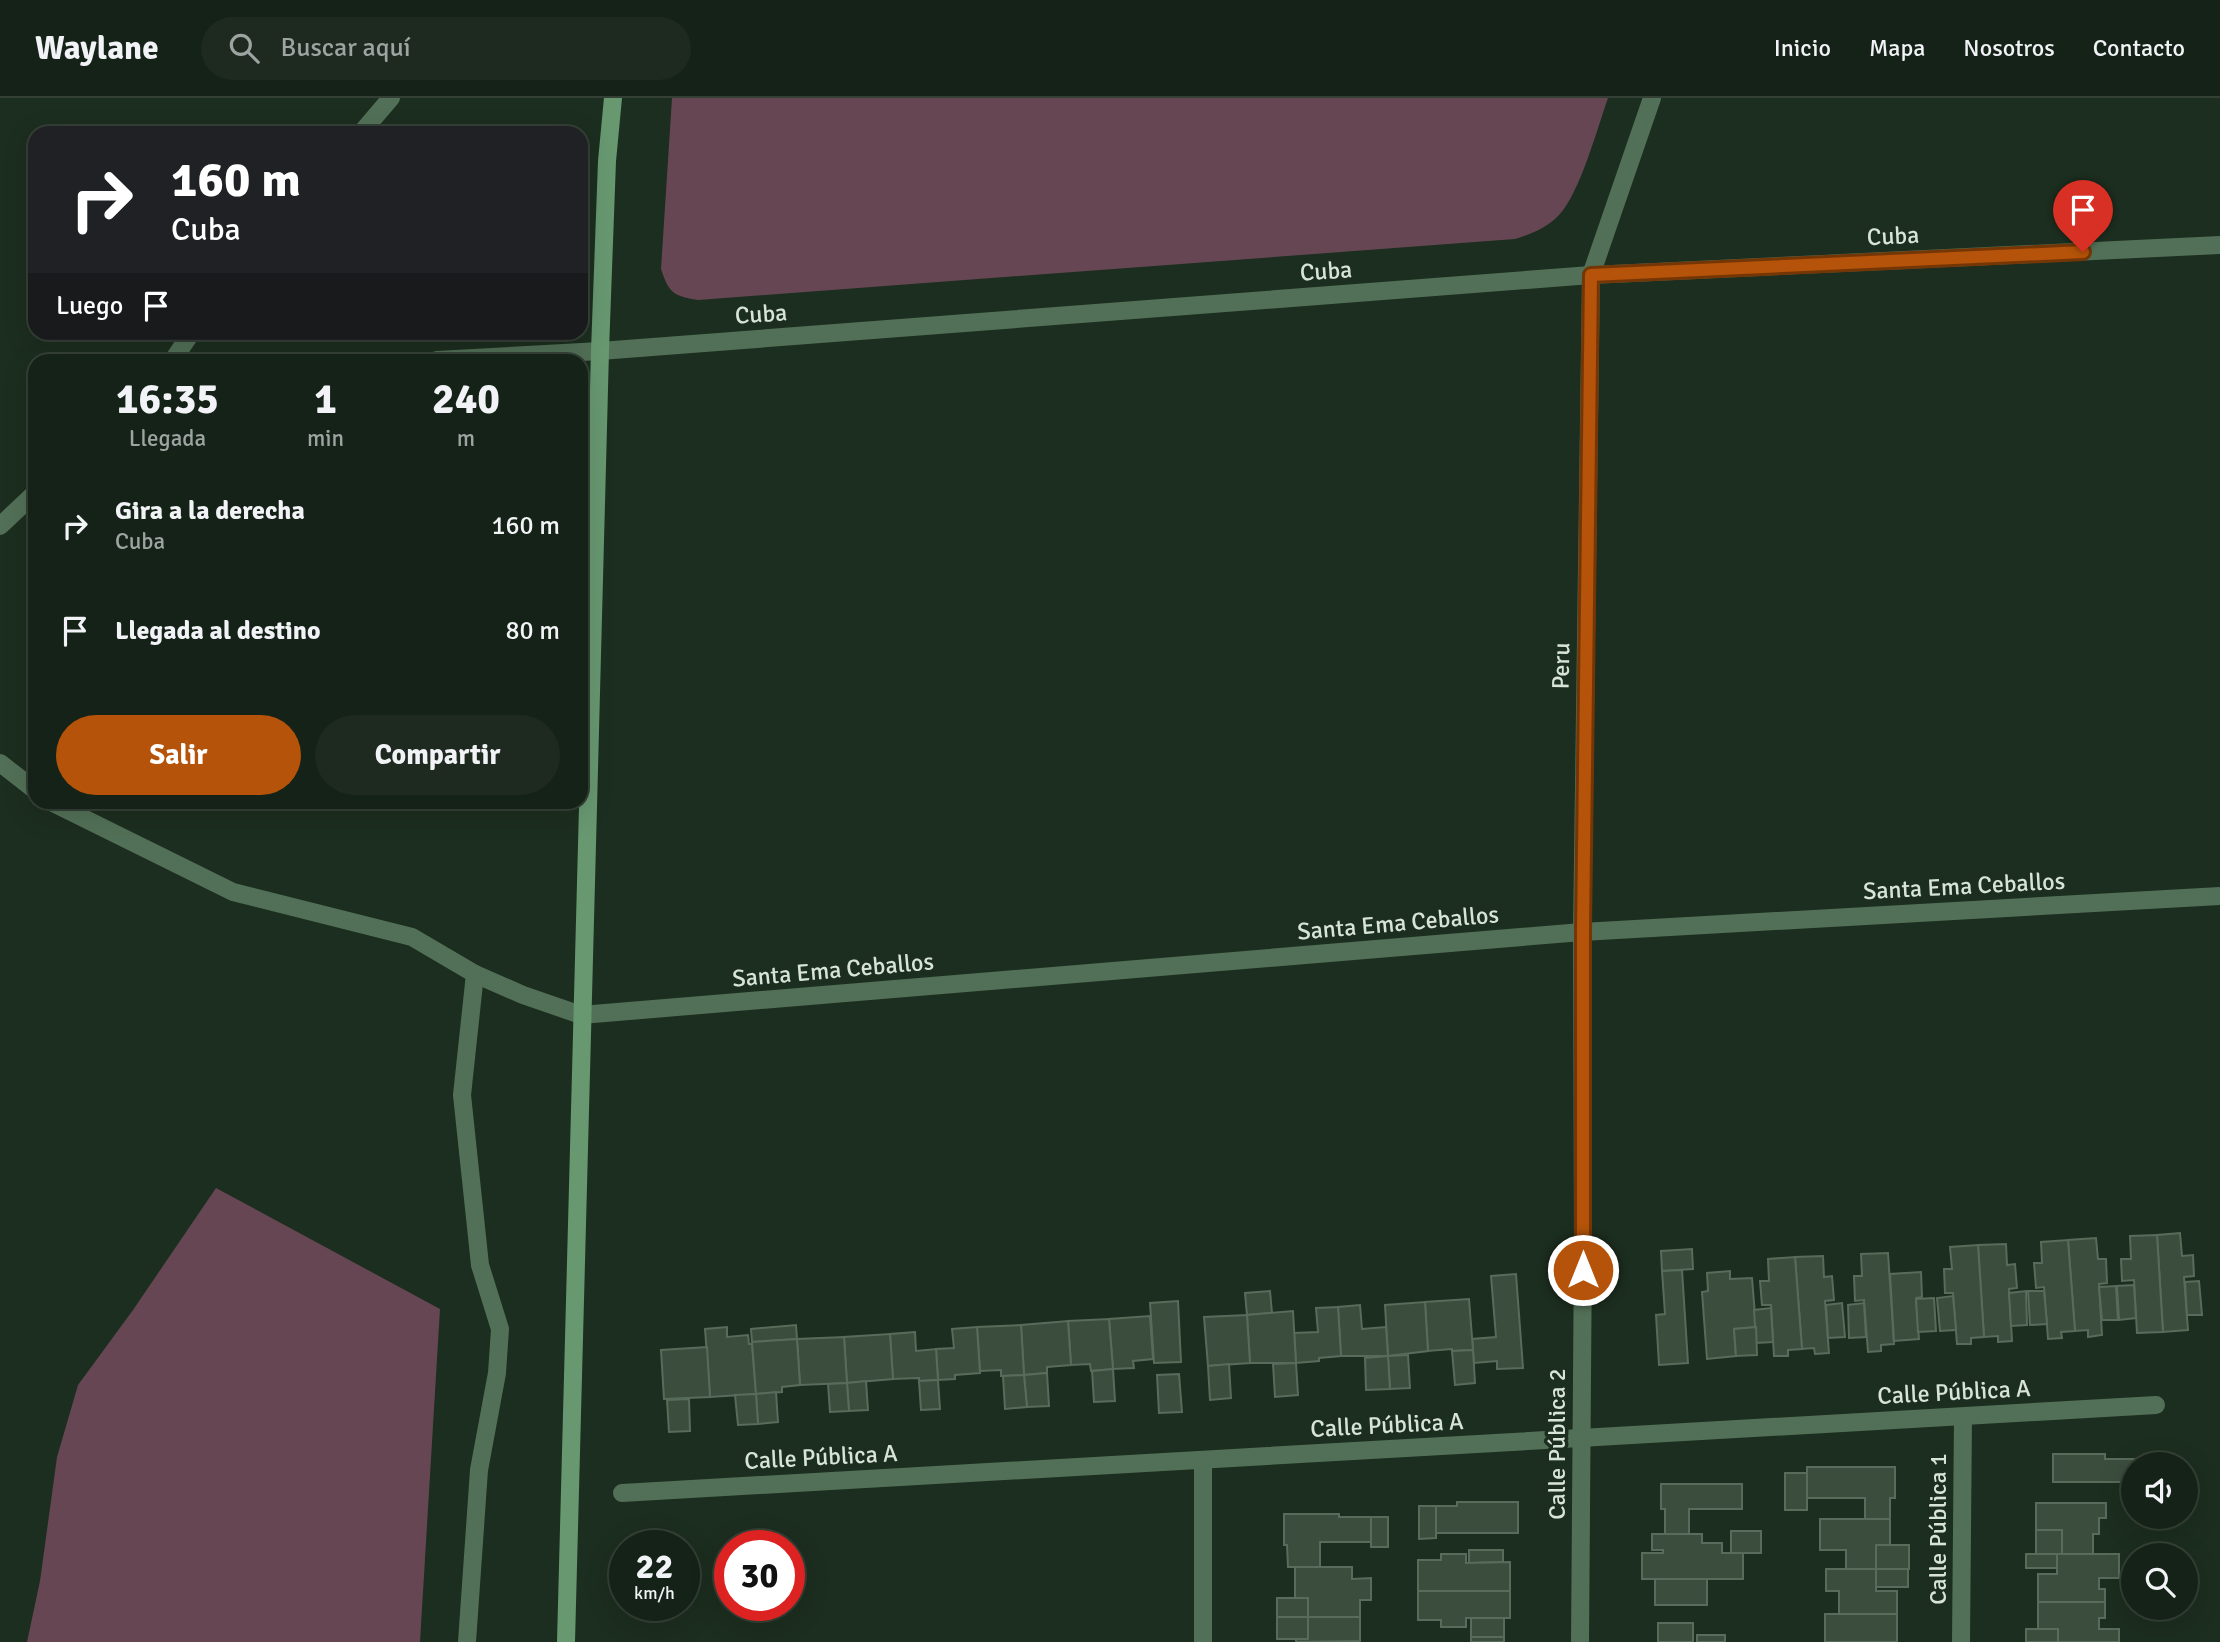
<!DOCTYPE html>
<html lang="es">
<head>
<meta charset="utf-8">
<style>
	:root { --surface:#152217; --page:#1e2a20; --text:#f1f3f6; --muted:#9da4a1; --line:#343f36; --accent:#b45309 }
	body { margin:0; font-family:Signika,sans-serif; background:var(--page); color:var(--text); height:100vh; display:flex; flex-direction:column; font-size:26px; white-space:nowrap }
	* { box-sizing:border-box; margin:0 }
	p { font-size:23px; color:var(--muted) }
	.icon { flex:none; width:38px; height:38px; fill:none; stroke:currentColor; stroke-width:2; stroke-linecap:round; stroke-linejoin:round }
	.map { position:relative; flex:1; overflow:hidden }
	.details { position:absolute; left:28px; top:256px; width:560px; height:455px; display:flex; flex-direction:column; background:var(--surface); border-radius:21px; box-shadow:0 7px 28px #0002,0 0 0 2px var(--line) }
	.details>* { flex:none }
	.guide { position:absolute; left:28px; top:28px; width:560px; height:214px; border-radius:21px; box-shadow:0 7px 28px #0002,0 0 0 2px var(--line); background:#202124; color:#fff; overflow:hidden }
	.controls { position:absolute; left:2121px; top:1354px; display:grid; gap:14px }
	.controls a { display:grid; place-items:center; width:77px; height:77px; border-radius:50%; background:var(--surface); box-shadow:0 7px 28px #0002,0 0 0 2px var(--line); font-size:35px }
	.speed { position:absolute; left:609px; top:1432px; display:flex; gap:14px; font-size:35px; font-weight:700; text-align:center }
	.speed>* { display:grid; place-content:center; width:91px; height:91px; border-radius:50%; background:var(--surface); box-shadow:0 7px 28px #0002,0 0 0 2px var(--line); line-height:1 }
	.speed small { font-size:18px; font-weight:400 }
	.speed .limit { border:10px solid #d22; background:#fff; color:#111 }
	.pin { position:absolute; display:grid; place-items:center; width:60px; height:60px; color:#fff; margin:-72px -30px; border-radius:50% 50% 50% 0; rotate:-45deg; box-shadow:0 0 7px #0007 }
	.pin .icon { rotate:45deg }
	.me { position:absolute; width:77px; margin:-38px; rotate:0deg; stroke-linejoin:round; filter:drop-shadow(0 0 5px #0008) }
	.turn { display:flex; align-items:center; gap:24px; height:147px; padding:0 28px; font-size:32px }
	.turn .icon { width:91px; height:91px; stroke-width:2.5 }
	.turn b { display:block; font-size:49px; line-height:60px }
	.then { display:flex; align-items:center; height:66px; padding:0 28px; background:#0003; gap:14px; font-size:26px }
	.eta { display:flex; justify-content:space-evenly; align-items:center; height:119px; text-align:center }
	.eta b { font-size:42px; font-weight:700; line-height:49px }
	.primary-button { display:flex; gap:14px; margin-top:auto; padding:14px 28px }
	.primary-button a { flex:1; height:80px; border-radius:42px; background:var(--accent); color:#fff; font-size:28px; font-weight:700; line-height:80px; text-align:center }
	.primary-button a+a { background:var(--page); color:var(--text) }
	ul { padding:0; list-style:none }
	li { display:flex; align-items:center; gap:21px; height:105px; padding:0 28px }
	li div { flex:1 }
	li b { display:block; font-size:26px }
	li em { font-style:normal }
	header { display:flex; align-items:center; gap:42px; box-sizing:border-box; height:98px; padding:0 35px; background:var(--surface); border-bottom:2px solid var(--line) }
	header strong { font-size:33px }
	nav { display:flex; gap:38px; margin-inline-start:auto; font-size:24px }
	.search { width:490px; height:63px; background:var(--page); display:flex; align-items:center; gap:18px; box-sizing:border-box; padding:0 24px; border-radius:38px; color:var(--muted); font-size:26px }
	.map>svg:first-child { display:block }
	.green { fill:#664653 }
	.building { fill:#3b4e3e; stroke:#576c5a; stroke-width:2 }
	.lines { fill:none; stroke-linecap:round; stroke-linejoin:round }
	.lane { stroke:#527057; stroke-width:18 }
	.street { stroke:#527057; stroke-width:18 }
	.secondary { stroke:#679870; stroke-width:18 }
	.route-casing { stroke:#753606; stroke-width:18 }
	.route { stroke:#b45309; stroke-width:12 }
	.labels { text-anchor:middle; stroke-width:7; stroke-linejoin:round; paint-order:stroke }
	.street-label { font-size:24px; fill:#d8e4da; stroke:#1c2e1f }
</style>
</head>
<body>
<header>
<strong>Waylane</strong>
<div class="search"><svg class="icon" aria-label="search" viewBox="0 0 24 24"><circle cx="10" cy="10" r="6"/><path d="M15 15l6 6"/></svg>Buscar aquí</div>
<nav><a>Inicio</a><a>Mapa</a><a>Nosotros</a><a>Contacto</a></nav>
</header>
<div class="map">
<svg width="2220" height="1544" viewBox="0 0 2220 1544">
	<rect width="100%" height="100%" fill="#1c2e1f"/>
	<g class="green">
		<path d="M 672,0 L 1608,0 C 1597,31 1580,95 1559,117 C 1547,130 1531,136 1515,141 L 698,202 C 673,198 669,195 661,171 Z"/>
		<path d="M 216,1090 L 440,1211 L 420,1544 L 27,1544 L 40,1483 L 57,1359 L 78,1287 L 133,1212 Z"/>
	</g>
	<g class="building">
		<path d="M 2180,1135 L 2182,1158 L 2193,1157 L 2194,1178 L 2184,1179 L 2188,1232 L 2163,1234 L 2157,1137 Z"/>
		<path d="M 2157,1137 L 2163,1234 L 2137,1235 L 2134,1182 L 2122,1183 L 2121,1161 L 2131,1161 L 2130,1138 Z"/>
		<path d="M 2096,1140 L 2098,1161 L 2106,1161 L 2107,1185 L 2099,1186 L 2102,1237 L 2088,1239 L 2088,1232 L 2075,1233 L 2068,1142 Z"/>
		<path d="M 2068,1142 L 2075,1233 L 2061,1234 L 2062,1240 L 2048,1241 L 2044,1189 L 2036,1190 L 2034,1165 L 2042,1165 L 2041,1144 Z"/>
		<path d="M 2006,1146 L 2007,1167 L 2015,1166 L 2017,1190 L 2009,1191 L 2012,1243 L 1998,1244 L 1998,1238 L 1984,1239 L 1978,1147 Z"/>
		<path d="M 1978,1147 L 1984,1239 L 1971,1240 L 1971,1246 L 1957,1246 L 1953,1195 L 1945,1195 L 1944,1171 L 1952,1171 L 1950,1149 Z"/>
		<path d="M 1692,1151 L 1693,1171 L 1662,1173 L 1661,1153 Z"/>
		<path d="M 1888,1155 L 1894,1246 L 1881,1247 L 1881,1253 L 1868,1254 L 1864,1202 L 1855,1203 L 1854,1178 L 1862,1178 L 1861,1156 Z"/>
		<path d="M 1823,1158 L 1824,1179 L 1832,1178 L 1834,1202 L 1825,1203 L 1829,1255 L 1815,1256 L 1814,1250 L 1802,1251 L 1795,1159 Z"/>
		<path d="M 1795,1159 L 1802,1251 L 1788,1252 L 1788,1258 L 1774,1258 L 1771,1207 L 1762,1207 L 1760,1183 L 1769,1183 L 1768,1161 Z"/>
		<path d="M 1682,1172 L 1688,1265 L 1659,1267 L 1656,1217 L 1665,1216 L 1662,1173 Z"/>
		<path d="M 1730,1173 L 1730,1181 L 1752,1180 L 1756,1229 L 1734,1231 L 1736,1258 L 1707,1261 L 1702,1194 L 1708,1193 L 1707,1175 Z"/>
		<path d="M 1921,1174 L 1922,1199 L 1916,1200 L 1919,1241 L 1894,1243 L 1890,1176 Z"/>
		<path d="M 1516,1176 L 1523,1270 L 1497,1271 L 1497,1263 L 1474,1265 L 1472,1241 L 1496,1239 L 1491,1178 Z"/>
		<path d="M 2199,1183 L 2202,1217 L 2187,1217 L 2185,1184 Z"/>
		<path d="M 2134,1187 L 2136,1220 L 2119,1222 L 2117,1188 Z"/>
		<path d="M 2116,1188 L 2118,1222 L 2102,1222 L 2099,1189 Z"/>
		<path d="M 1270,1193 L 1272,1215 L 1247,1217 L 1245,1195 Z"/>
		<path d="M 2026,1193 L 2027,1227 L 2011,1228 L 2009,1195 Z"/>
		<path d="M 2028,1193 L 2044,1193 L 2047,1226 L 2030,1227 Z"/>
		<path d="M 1953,1198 L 1956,1232 L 1940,1233 L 1937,1200 Z"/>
		<path d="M 1934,1200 L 1936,1233 L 1918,1234 L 1916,1201 Z"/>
		<path d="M 1469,1201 L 1473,1252 L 1452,1253 L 1452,1251 L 1428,1253 L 1425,1204 Z"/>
		<path d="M 1178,1203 L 1181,1264 L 1154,1265 L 1150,1205 Z"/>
		<path d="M 1425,1204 L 1428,1253 L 1388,1258 L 1385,1207 Z"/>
		<path d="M 1842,1205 L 1845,1239 L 1828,1240 L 1826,1207 Z"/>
		<path d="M 1864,1205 L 1866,1239 L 1849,1240 L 1848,1207 Z"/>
		<path d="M 1360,1207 L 1362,1231 L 1386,1229 L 1388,1258 L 1341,1258 L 1338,1209 Z"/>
		<path d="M 1338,1209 L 1341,1258 L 1319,1260 L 1319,1263 L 1296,1265 L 1294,1235 L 1318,1234 L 1316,1210 Z"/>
		<path d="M 1771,1210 L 1773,1244 L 1756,1245 L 1754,1212 Z"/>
		<path d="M 1293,1213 L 1296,1265 L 1250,1265 L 1247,1217 Z"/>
		<path d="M 1247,1217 L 1250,1265 L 1208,1268 L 1204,1219 Z"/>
		<path d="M 1150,1218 L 1153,1261 L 1133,1263 L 1134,1270 L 1113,1271 L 1109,1221 Z"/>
		<path d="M 1109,1221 L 1113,1271 L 1091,1273 L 1090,1266 L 1071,1267 L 1068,1223 Z"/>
		<path d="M 1068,1223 L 1071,1267 L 1047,1269 L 1047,1275 L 1024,1277 L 1021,1227 Z"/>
		<path d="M 796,1227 L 797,1241 L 752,1244 L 751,1231 Z"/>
		<path d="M 1021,1227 L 1024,1277 L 1001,1278 L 1001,1272 L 980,1273 L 977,1229 Z"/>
		<path d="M 727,1229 L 727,1239 L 748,1237 L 749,1246 L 752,1246 L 756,1296 L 710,1299 L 705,1231 Z"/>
		<path d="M 977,1229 L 980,1275 L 955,1277 L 955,1281 L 938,1282 L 936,1251 L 954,1250 L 952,1231 Z"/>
		<path d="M 1756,1229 L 1757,1257 L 1736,1258 L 1734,1231 Z"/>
		<path d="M 915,1234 L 916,1253 L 936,1251 L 938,1282 L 919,1283 L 919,1280 L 893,1281 L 890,1236 Z"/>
		<path d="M 890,1236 L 893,1281 L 847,1285 L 844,1239 Z"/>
		<path d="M 844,1239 L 847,1285 L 800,1287 L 797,1241 Z"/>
		<path d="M 797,1241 L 800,1287 L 782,1289 L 782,1294 L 756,1296 L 752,1244 Z"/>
		<path d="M 707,1249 L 710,1299 L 664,1301 L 661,1252 Z"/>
		<path d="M 1473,1252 L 1475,1285 L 1455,1287 L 1452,1253 Z"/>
		<path d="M 1408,1257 L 1410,1290 L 1390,1291 L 1388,1258 Z"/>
		<path d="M 1388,1258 L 1390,1291 L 1366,1292 L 1365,1260 Z"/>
		<path d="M 1296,1265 L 1298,1297 L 1275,1299 L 1273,1266 Z"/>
		<path d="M 1229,1266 L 1231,1300 L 1210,1302 L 1208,1268 Z"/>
		<path d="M 1113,1271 L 1115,1303 L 1094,1304 L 1092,1273 Z"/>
		<path d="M 1047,1275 L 1049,1308 L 1027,1309 L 1024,1277 Z"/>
		<path d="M 1179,1276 L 1182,1314 L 1159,1315 L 1157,1277 Z"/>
		<path d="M 1024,1277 L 1027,1309 L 1005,1311 L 1003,1278 Z"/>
		<path d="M 938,1282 L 940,1311 L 921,1312 L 919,1283 Z"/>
		<path d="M 866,1283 L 868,1312 L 849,1313 L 847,1285 Z"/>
		<path d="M 847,1285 L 849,1313 L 830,1314 L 828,1286 Z"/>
		<path d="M 776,1294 L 778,1324 L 758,1326 L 756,1296 Z"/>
		<path d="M 756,1296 L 758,1326 L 738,1327 L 735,1297 Z"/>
		<path d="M 689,1301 L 690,1333 L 669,1334 L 667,1302 Z"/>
		<path d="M 2053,1356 L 2105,1356 L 2105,1361 L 2150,1361 L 2150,1367 L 2133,1367 L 2133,1384 L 2053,1384 Z"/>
		<path d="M 1807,1369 L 1895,1369 L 1895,1400 L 1890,1400 L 1890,1421 L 1865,1421 L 1865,1400 L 1807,1400 Z"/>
		<rect x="1785" y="1375" width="22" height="37"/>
		<path d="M 1661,1386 L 1742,1386 L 1742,1411 L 1689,1411 L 1689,1436 L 1665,1436 L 1665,1411 L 1661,1411 Z"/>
		<path d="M 1457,1404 L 1518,1404 L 1518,1435 L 1436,1435 L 1436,1408 L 1457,1408 Z"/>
		<path d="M 2036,1405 L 2106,1405 L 2106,1420 L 2099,1420 L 2099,1436 L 2093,1436 L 2093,1456 L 2062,1456 L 2062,1432 L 2036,1432 Z"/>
		<path d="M 1419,1408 L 1436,1408 L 1436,1440 L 1419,1441 Z"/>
		<path d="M 1284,1416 L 1339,1416 L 1339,1419 L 1371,1419 L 1371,1444 L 1320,1444 L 1320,1469 L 1288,1469 L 1287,1447 L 1284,1447 Z"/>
		<rect x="1371" y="1419" width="17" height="30"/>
		<path d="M 1820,1421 L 1890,1421 L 1890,1447 L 1876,1447 L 1876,1471 L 1846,1471 L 1846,1452 L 1820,1452 Z"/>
		<rect x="2036" y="1432" width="26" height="24"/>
		<rect x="1731" y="1433" width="30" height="22"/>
		<path d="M 1652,1436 L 1702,1436 L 1702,1445 L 1722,1445 L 1722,1455 L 1743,1455 L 1743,1481 L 1642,1481 L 1642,1455 L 1663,1455 L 1663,1452 L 1652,1452 Z"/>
		<rect x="1876" y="1447" width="33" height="24"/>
		<path d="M 1469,1452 L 1503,1452 L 1503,1464 L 1469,1465 Z"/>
		<path d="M 1441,1456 L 1466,1456 L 1466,1465 L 1510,1464 L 1510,1493 L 1418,1493 L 1418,1462 L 1441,1462 Z"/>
		<rect x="2026" y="1456" width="31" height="14"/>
		<path d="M 2057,1456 L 2119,1456 L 2119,1480 L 2099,1480 L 2099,1491 L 2105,1491 L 2105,1504 L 2038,1504 L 2038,1476 L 2057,1476 Z"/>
		<path d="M 1295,1469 L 1352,1469 L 1352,1481 L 1371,1480 L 1371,1502 L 1360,1502 L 1360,1519 L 1308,1519 L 1308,1500 L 1295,1500 Z"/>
		<path d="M 1826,1471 L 1876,1471 L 1876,1493 L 1897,1493 L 1897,1516 L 1839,1516 L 1839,1493 L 1826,1493 Z"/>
		<rect x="1876" y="1471" width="32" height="18"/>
		<rect x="1655" y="1481" width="52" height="26"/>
		<path d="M 1418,1493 L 1510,1493 L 1510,1520 L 1466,1520 L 1466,1529 L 1441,1529 L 1441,1522 L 1418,1522 Z"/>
		<rect x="1277" y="1500" width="31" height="19"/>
		<path d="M 2038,1504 L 2105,1504 L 2105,1520 L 2099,1520 L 2099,1531 L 2119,1531 L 2119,1544 L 2058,1544 L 2058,1531 L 2038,1531 Z"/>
		<rect x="1825" y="1516" width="72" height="28"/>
		<rect x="1277" y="1519" width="31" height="22"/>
		<path d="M 1308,1519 L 1360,1519 L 1360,1543 L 1296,1544 L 1296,1541 L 1308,1541 Z"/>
		<rect x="1471" y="1520" width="33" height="19"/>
		<rect x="1658" y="1525" width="35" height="19"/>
		<rect x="2026" y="1531" width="32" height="13"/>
		<rect x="1697" y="1537" width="28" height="7"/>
		<rect x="1471" y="1539" width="33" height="5"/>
	</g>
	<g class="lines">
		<g class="lane">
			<path d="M 0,665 L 35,692"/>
			<path d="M 51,704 L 233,794 L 412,839 L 475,876 L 523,897 L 581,917"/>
			<path d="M 467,1544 L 479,1372 L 497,1275 L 500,1231 L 480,1167 L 462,997 L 475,876"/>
		</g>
		<g class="street">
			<path d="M 361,35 L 391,0"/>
			<path d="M 173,262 L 192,234"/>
			<path d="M 437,262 L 600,253 L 1591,177 L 2220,147"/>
			<path d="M 0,428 L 35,395"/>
			<path d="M 581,917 L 1582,834 L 2220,798"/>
			<path d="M 622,1395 L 2156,1307"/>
			<path d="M 1203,1544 L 1203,1362"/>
			<path d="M 1580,1544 L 1583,1148 L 1582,834 L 1591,177 L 1652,0"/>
			<path d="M 1961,1544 L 1963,1319"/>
		</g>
		<path class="secondary" d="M 566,1544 L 600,253 L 607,63 L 613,0"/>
	</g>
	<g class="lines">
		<defs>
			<path id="route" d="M 1583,1172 L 1583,834 L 1591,177 L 2083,154"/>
		</defs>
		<use href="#route" class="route-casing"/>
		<use href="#route" class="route"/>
	</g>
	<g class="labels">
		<g class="street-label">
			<text transform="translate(1893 138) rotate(-3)" y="8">Cuba</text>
			<text transform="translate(1326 173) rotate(-4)" y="8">Cuba</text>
			<text transform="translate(761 216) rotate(-4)" y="8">Cuba</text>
			<text transform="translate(1561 568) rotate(-89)" y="8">Peru</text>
			<text transform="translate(1964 788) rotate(-3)" y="8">Santa Ema Ceballos</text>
			<text transform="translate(1398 825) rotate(-5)" y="8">Santa Ema Ceballos</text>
			<text transform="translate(833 872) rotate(-5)" y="8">Santa Ema Ceballos</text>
			<text transform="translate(1954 1294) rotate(-3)" y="8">Calle Pública A</text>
			<text transform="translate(1387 1327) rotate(-3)" y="8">Calle Pública A</text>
			<text transform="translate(1557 1346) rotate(-90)" y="8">Calle Pública 2</text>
			<text transform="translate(821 1359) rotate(-3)" y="8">Calle Pública A</text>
			<text transform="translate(1938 1431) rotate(-90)" y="8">Calle Pública 1</text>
		</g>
	</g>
</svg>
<div class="controls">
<a><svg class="icon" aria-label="sound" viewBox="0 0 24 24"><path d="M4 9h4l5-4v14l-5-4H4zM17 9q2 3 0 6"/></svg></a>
<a><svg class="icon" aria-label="search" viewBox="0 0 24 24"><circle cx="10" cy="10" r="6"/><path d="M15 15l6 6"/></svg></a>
</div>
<div class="speed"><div>22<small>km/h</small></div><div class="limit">30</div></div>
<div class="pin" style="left:2083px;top:154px;background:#d93025"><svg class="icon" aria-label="arrive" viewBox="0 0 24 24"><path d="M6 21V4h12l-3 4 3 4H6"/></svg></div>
<svg class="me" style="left:1583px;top:1172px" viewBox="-20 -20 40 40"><circle r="17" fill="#b45309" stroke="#fff" stroke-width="3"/><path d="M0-11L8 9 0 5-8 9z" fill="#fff"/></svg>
<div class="guide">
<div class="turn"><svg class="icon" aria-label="right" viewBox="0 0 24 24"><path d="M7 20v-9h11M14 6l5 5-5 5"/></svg><div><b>160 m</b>Cuba</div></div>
<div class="then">Luego<svg class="icon" aria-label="arrive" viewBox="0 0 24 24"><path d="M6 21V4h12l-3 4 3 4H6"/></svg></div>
</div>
<section class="details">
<div class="eta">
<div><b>16:35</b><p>Llegada</p></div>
<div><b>1</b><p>min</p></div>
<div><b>240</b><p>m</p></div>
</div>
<ul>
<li><svg class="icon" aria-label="right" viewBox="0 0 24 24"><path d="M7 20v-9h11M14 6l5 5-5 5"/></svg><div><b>Gira a la derecha</b><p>Cuba</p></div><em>160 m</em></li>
<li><svg class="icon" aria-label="arrive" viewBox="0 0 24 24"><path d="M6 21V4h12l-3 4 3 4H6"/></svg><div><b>Llegada al destino</b></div><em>80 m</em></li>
</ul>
<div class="primary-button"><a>Salir</a><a>Compartir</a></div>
</section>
</div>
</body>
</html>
